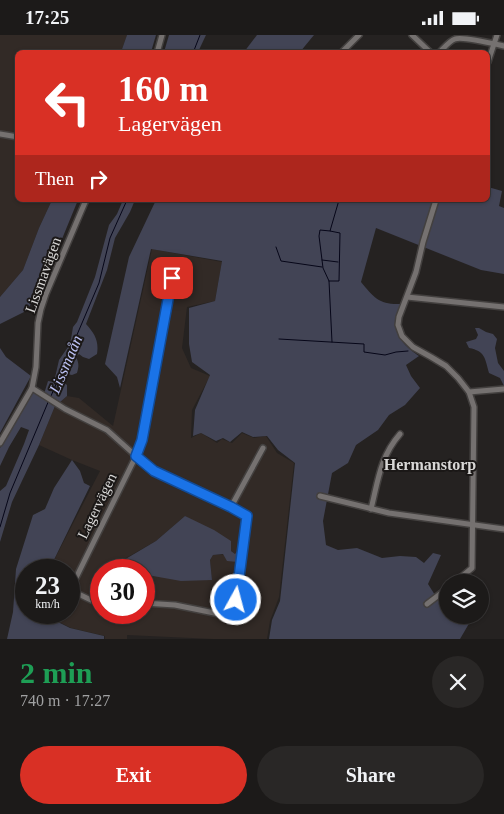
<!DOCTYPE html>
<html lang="en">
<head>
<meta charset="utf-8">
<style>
	:root { --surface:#1c1a19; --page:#292726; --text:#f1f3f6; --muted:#a0a1a2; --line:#3a3838; --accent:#d93025 }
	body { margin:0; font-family:"Times New Roman",serif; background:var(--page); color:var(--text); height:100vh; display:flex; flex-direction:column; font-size:19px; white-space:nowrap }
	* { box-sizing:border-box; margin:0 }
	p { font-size:16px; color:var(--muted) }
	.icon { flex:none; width:28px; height:28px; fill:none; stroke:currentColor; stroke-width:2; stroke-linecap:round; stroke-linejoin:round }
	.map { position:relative; height:604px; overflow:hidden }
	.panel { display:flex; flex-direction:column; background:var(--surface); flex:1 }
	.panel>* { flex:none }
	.top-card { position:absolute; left:15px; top:15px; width:475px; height:152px; border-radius:8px; box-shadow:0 1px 4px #0004,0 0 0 1px var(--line); background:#d93025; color:#fff; overflow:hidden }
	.buttons { position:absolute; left:439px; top:539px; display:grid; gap:10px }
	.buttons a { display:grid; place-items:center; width:50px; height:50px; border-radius:50%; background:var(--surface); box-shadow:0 1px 4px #0004,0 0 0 1px var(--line); font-size:25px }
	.speed { position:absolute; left:15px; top:524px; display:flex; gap:10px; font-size:25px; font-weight:700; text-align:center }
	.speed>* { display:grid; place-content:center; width:65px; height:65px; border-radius:50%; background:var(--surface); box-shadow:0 1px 4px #0004,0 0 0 1px var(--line); line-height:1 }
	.speed small { font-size:12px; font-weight:400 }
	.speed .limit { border:8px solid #d22; background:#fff; color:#111 }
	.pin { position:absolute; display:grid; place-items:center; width:42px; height:42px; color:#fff; margin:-21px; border-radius:10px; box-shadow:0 2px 8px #0006 }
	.me { position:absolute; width:55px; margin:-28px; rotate:7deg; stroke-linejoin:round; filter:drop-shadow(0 0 4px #0008) }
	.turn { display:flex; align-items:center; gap:18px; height:105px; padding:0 20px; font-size:22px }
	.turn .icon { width:65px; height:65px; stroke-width:2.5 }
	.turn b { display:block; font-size:35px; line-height:42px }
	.then { display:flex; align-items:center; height:48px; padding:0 20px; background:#0003; gap:10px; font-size:19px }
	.round { display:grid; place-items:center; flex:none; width:52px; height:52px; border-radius:26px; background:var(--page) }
	.headline { display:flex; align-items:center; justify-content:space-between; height:85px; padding:0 20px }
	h1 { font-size:30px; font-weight:800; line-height:38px; color:#1e9e55 }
	.action { display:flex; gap:10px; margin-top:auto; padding:10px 20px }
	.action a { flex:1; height:58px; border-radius:30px; background:var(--accent); color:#fff; font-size:20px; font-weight:800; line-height:58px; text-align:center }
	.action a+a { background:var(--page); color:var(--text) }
	.status { display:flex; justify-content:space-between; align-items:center; height:35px; padding:0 25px; background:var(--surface); direction:ltr }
	.status svg { height:14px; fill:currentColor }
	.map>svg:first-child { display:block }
	.built { fill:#322a26; fill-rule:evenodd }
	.green { fill:#424455 }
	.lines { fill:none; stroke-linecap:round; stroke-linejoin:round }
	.stream { stroke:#060618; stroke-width:1 }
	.minor-casing { stroke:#43403f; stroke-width:8 }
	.minor { stroke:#757170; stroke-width:5 }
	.route-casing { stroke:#114b97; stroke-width:12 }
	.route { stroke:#1a73e8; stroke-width:9 }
	.labels { text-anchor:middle; stroke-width:4; stroke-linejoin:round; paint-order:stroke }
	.street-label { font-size:15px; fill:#d8d7d6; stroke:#1b1817 }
	.water-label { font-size:16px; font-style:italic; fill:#bcc2f4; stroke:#1b1817 }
	.neighbourhood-label { font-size:16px; font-weight:bold; fill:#d8d7d6; stroke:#1b1817 }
</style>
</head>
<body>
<div class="status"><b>17:25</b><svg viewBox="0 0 49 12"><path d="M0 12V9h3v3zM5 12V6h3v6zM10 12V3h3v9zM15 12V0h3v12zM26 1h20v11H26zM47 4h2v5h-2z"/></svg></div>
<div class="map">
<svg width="504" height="604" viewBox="0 0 504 604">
	<rect width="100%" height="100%" fill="#252221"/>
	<g class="built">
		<path d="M 0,0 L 127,0 L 121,17 L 18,18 L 18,165 L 52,165 L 39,193 L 23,235 L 0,262 Z"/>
		<path d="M 152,214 L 222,227 L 215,266 L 187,272 L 182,313 L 191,333 L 210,341 L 192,375 L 191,403 L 201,398 L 217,408 L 222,404 L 232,408 L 242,398 L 254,403 L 266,401 L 277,418 L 294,428 L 279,562 L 270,586 L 267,604 L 213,604 L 127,600 L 127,604 L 105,604 L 105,601 L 71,593 L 41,578 L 69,578 L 69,535 L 49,535 L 100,436 L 72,425 L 39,410 L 55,371 L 59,368 L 67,361 L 79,363 L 113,391 ZM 185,481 L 235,519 L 213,520 L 210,525 L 212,545 L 144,540 L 144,578 L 101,578 L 101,535 L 110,535 L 112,531 L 156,506 Z"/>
	</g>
	<g class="green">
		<path d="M 127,0 L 156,0 L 151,17 L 121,17 Z"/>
		<path d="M 169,0 L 206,0 L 198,17 L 164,17 Z"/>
		<path d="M 257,0 L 314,0 L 300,17 L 244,17 Z"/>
		<path d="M 488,152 L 502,156 L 499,171 L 504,173 L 504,239 L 481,235 L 376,193 L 361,247 C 374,263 380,270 401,269 C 399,275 396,282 396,289 C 395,303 409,314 419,321 L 406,330 L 411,341 L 420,353 L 405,370 L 389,380 L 378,395 L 356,410 L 348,428 L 332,438 L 323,486 L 326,510 L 338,515 L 357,513 L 382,523 L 400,521 L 416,522 L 424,528 L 433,518 L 441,520 L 428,549 L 445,576 L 447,576 L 448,580 L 474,580 L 460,604 L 269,604 L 272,585 L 280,566 L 295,428 L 278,415 L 267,401 L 253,402 L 242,397 L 230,407 L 223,403 L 216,406 L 201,398 L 193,401 L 195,375 L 210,340 L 192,327 L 189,309 L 189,273 L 215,266 L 222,226 L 151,214 L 120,353 L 117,342 L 105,329 L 129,222 L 156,165 L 488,165 Z"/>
		<path d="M 52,165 L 78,165 L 41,255 L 26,276 L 0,289 L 0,262 L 23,235 L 39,193 Z"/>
		<path d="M 123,165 L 135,165 L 130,177 L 115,203 L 107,235 L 86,289 C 95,299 99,306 97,319 L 89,324 L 83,322 L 79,319 L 76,322 C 79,328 79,331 77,338 L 72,340 L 67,339 L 64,348 L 67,350 L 67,361 L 59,368 L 44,359 L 48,346 L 54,347 L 59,325 L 68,312 L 71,304 L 73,292 L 77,287 L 95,242 L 109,190 L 117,179 Z"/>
		<path d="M 475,293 L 479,293 L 486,297 L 493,299 L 497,304 L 495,313 L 498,328 L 504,336 L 504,351 L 500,343 L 489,338 C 485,323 485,316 469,313 L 466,307 L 476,304 L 478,300 Z"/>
		<path d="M 0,313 L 6,322 L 31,341 L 0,398 Z"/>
		<path d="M 33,358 L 36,358 L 55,371 L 39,410 L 12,467 L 0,507 L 0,456 L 6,451 L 24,409 L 29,395 L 21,392 L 9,412 L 0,431 L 0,413 L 30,361 Z"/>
		<path d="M 72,425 L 80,436 L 84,448 L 90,451 L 49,535 L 26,535 L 26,578 L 40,578 L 70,593 L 104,601 L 104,604 L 7,604 L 13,577 L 16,534 L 33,480 L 45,474 L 54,453 Z"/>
		<path d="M 185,481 L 214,495 L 231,506 L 231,516 L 235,519 L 239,514 L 241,515 L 238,527 L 227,526 L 223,519 L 213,520 L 210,525 L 212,545 L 181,546 L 153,541 L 144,540 L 144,535 L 110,535 L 112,532 L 156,506 Z"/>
	</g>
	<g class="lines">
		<g class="stream">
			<path d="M 193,18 L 200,0"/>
			<path d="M 330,196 L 320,195 L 319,201 L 323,233 L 329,246 L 332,307"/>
			<path d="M 276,212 L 281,226 L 322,232"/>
			<path d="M 322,225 L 338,227"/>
			<path d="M 329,246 L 339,246 L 340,198 L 330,196 L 339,165"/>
			<path d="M 279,304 L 364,309 L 364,317 L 385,320 L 396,317 L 408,316"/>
			<path d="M 51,361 L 99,248 L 110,203 L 127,165"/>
			<path d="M 0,492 L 10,458 L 49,365"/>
		</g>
		<defs>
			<g id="minor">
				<path d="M 412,0 L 431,18"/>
				<path d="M 157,18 L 162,0"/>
				<path d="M 341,18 L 359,0"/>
				<path d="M 439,18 C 444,13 449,6 455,4 C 462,1 495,9 504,11"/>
				<path d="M 488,27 L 497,0"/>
				<path d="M 0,99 L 18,102"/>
				<path d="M 436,165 L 423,207 L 416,237 L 399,282 L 398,290 L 402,301 L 413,312 L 431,322 L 446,331 L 458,343 L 469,357 L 474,372 L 472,533 L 454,548"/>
				<path d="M 169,234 L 172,243"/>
				<path d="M 407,262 L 504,272"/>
				<path d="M 32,353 L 65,374 L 107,395 L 136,421 L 154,436 L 231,472 L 247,481 L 234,582 L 175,570 L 144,568"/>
				<path d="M 469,357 L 504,354"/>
				<path d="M 0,408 L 32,353 L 36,332 L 38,288 L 41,274 L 46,259 L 86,165"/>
				<path d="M 320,461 L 389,478 L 504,494"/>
				<path d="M 231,472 L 263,413"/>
				<path d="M 371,474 C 378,446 380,422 400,399"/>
				<path d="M 101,566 L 91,565 L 70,555 L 136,421 L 142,405 L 172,243 L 179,231"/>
				<path d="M 427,569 L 448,553"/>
			</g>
		</defs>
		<use href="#minor" class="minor-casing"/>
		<use href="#minor" class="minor"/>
	</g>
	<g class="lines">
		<defs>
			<path id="route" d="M 172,243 L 142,405 L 136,421 L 154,436 L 231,472 L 247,481 L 236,565"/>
		</defs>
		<use href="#route" class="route-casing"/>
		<use href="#route" class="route"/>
	</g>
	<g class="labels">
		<g class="street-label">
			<text transform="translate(43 240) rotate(-70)" y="5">Lissmavägen</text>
			<text transform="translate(97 471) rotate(-64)" y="5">Lagervägen</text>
		</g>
		<g class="water-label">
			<text transform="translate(65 329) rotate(-67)" y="6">Lissmaån</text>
		</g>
		<g class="neighbourhood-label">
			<text x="430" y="435">Hermanstorp</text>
		</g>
	</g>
</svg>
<div class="buttons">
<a><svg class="icon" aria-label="layers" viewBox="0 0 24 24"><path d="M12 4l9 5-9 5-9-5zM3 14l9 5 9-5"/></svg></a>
</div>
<div class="speed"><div>23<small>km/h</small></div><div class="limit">30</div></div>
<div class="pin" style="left:172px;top:243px;background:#d93025"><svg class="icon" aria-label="arrive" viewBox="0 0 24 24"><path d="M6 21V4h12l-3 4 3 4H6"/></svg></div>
<svg class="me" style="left:236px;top:565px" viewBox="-20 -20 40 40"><circle r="17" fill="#1a73e8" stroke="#fff" stroke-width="3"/><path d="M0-11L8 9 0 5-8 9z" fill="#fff"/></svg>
<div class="top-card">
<div class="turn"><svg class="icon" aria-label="left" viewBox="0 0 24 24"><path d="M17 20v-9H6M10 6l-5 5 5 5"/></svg><div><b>160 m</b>Lagervägen</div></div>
<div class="then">Then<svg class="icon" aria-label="right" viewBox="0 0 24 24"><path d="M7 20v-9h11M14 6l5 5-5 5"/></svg></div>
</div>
</div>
<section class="panel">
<div class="headline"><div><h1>2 min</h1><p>740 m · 17:27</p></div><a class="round"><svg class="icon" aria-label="close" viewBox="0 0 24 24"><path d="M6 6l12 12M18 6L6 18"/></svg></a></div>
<div class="action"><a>Exit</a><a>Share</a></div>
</section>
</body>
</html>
